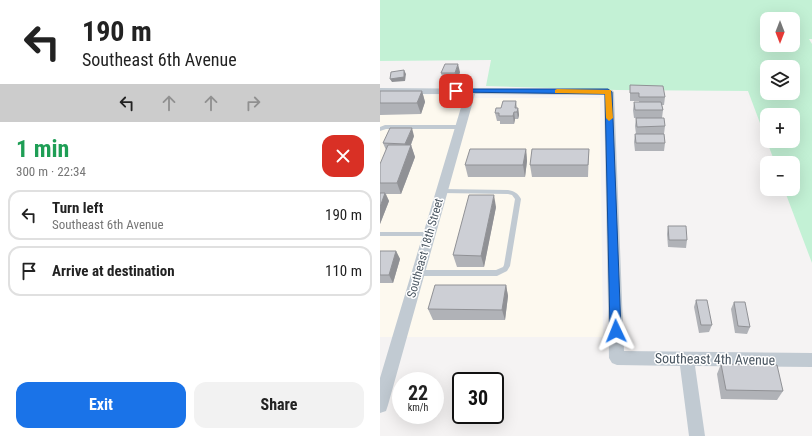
<!DOCTYPE html>
<html lang="en">
<head>
<meta charset="utf-8">
<style>
	:root { --surface:#fff; --page:#f2f2f2; --text:#222; --muted:#767676; --line:#e0e0e0; --accent:#1a73e8 }
	body { margin:0; font-family:"Roboto Condensed",sans-serif; background:var(--page); color:var(--text); height:100vh; display:flex; flex-direction:column; font-size:15px; white-space:nowrap }
	* { box-sizing:border-box; margin:0 }
	p { font-size:13px; color:var(--muted) }
	.icon { flex:none; width:22px; height:22px; fill:none; stroke:currentColor; stroke-width:2; stroke-linecap:round; stroke-linejoin:round }
	.map { position:relative; flex:1; overflow:hidden }
	.panel { display:flex; flex-direction:column; background:var(--surface); width:380px }
	.panel>* { flex:none }
	.hud { background:#fff; color:var(--text); overflow:hidden }
	.needle { width:26px; rotate:180deg }
	.fabs { position:absolute; left:380px; top:12px; display:grid; gap:8px }
	.fabs a { display:grid; place-items:center; width:40px; height:40px; border-radius:8px; background:var(--surface); box-shadow:0 4px 16px #0002; font-size:20px }
	.speed { position:absolute; left:12px; top:372px; display:flex; gap:8px; font-size:20px; font-weight:700; text-align:center }
	.speed>* { display:grid; place-content:center; width:52px; height:52px; border-radius:50%; background:var(--surface); box-shadow:0 4px 16px #0002; line-height:1 }
	.speed small { font-size:10px; font-weight:400 }
	.speed .limit { border:2px solid #111; border-radius:6px; background:#fff; color:#111 }
	.pin { position:absolute; display:grid; place-items:center; width:34px; height:34px; color:#fff; margin:-17px; border-radius:8px; box-shadow:0 2px 6px #0006 }
	.me { position:absolute; width:44px; margin:-22px; rotate:358deg; stroke-linejoin:round; filter:drop-shadow(0 0 3px #0008) }
	.turn { display:flex; align-items:center; gap:14px; height:84px; padding:0 16px; font-size:18px }
	.turn .icon { width:52px; height:52px; stroke-width:2.5 }
	.turn b { display:block; font-size:28px; line-height:34px }
	.lanes { display:flex; align-items:center; height:38px; padding:0 16px; background:#0003; justify-content:center; gap:20px; direction:ltr }
	.lanes .off { opacity:.35 }
	.round { display:grid; place-items:center; flex:none; width:42px; height:42px; border-radius:12px; background:var(--page) }
	.head { display:flex; align-items:center; justify-content:space-between; height:68px; padding:0 16px }
	h1 { font-size:24px; font-weight:700; line-height:30px; color:#1e9e55 }
	.button { display:flex; gap:8px; margin-top:auto; padding:8px 16px }
	.button a { flex:1; height:46px; border-radius:12px; background:var(--accent); color:#fff; font-size:16px; font-weight:700; line-height:46px; text-align:center }
	.button a+a { background:var(--page); color:var(--text) }
	ul { padding:0; list-style:none }
	li { display:flex; align-items:center; gap:12px; height:50px; margin:0 8px 6px; padding:0 8px; border:2px solid var(--line); border-radius:12px }
	li div { flex:1 }
	li b { display:block; font-size:15px }
	li em { font-style:normal }
	main { display:flex; flex:1; min-height:0 }
	.map>svg:first-child { display:block }
	.commercial { fill:#fdf9ef }
	.green { fill:#c3f1d5; fill-rule:evenodd }
	.lines { fill:none; stroke-linecap:round; stroke-linejoin:round }
	.lane { fill:#c1cad2; fill-rule:evenodd }
	.street { fill:#c1cad2; fill-rule:evenodd }
	.wall { fill:#b0b2b7 }
	.shaded-wall { fill:#909195 }
	.building { fill:#cdcfd5; stroke:#909195 }
	.route { fill:#1a73e8; stroke:#114b97 }
	.slow { fill:#f59e0b }
	.labels { text-anchor:middle; stroke-width:3; stroke-linejoin:round; paint-order:stroke }
	.street-label { font-size:12px; fill:#4a5661; stroke:#fff }
	.near-street-label { font-size:14px; fill:#4a5661; stroke:#fff }
</style>
</head>
<body>
<main>
<section class="panel">
<div class="hud">
<div class="turn"><svg class="icon" aria-label="left" viewBox="0 0 24 24"><path d="M17 20v-9H6M10 6l-5 5 5 5"/></svg><div><b>190 m</b>Southeast 6th Avenue</div></div>
<div class="lanes"><svg class="icon" aria-label="left" viewBox="0 0 24 24"><path d="M17 20v-9H6M10 6l-5 5 5 5"/></svg><svg class="icon off" aria-label="ahead" viewBox="0 0 24 24"><path d="M12 20V5M6 11l6-6 6 6"/></svg><svg class="icon off" aria-label="ahead" viewBox="0 0 24 24"><path d="M12 20V5M6 11l6-6 6 6"/></svg><svg class="icon off" aria-label="right" viewBox="0 0 24 24"><path d="M7 20v-9h11M14 6l5 5-5 5"/></svg></div>
</div>
<div class="head"><div><h1>1 min</h1><p>300 m · 22:34</p></div><a class="round" style="background:#d93025;color:#fff"><svg class="icon" aria-label="close" viewBox="0 0 24 24"><path d="M6 6l12 12M18 6L6 18"/></svg></a></div>
<ul>
<li><svg class="icon" aria-label="left" viewBox="0 0 24 24"><path d="M17 20v-9H6M10 6l-5 5 5 5"/></svg><div><b>Turn left</b><p>Southeast 6th Avenue</p></div><em>190 m</em></li>
<li><svg class="icon" aria-label="arrive" viewBox="0 0 24 24"><path d="M6 21V4h12l-3 4 3 4H6"/></svg><div><b>Arrive at destination</b></div><em>110 m</em></li>
</ul>
<div class="button"><a>Exit</a><a>Share</a></div>
</section>
<div class="map">
<svg width="432" height="436" viewBox="0 0 432 436">
	<rect width="100%" height="100%" fill="#f5f3f3"/>
	<path class="commercial" d="M 0,94 L 77,95 L 94,98 L 220,98 L 223,337 L 0,337 Z"/>
	<path class="green" d="M 0,0 L 432,0 L 432,39 L 429,39 L 432,44 L 432,263 L 404,189 L 413,189 L 413,163 L 395,163 L 368,91 L 237,90 L 106,86 L 111,60 L 0,61 ZM 387,19 L 413,19 L 413,45 L 387,45 ZM 387,67 L 413,67 L 413,93 L 387,93 ZM 387,115 L 413,115 L 413,141 L 387,141 Z"/>
	<g class="lines">
		<g class="lane">
			<path d="M 5,125 L 80,125 L 83,127 L 80,129 L 6,129 L 0,131 L 0,127 Z"/>
			<path d="M 62,189 L 128,190 C 134,191 138,193 141,199 L 130,266 L 127,271 L 117,276 L 38,276 L 36,275 L 35,273 L 36,271 L 38,270 L 116,270 L 123,267 L 124,265 L 135,199 L 132,195 L 128,194 L 62,193 L 59,191 Z"/>
			<path d="M 0,232 L 51,232 L 52,234 L 51,236 L 0,236 Z"/>
		</g>
		<path class="street" d="M 0,88 L 232,90 L 234,92 L 244,351 L 432,353 L 432,367 L 315,366 L 325,436 L 309,436 L 300,366 L 237,365 L 232,363 L 229,358 L 224,95 L 95,94 L 8,405 L 6,411 L 0,413 L 0,378 L 85,94 L 0,94 Z"/>
	</g>
	<g class="wall">
		<path d="M 80,72 L 77,81 L 63,81 L 61,73 Z"/>
		<path d="M 250,85 L 285,97 L 284,105 L 282,105 L 283,110 L 282,118 L 254,118 L 253,110 L 254,102 L 259,102 L 259,101 L 250,101 Z"/>
		<path d="M 0,91 L 42,91 L 45,102 L 41,114 L 0,115 Z"/>
		<path d="M 136,101 L 137,108 L 138,108 L 139,115 L 138,119 L 135,119 L 134,124 L 120,124 L 120,121 L 117,121 L 115,113 L 121,108 Z"/>
		<path d="M 256,118 L 285,126 L 284,134 L 285,143 L 284,151 L 255,151 L 254,142 L 255,134 L 256,134 L 255,126 Z"/>
		<path d="M 34,136 L 31,145 L 35,157 L 21,194 L 6,194 L 9,201 L 0,224 L 0,183 L 6,150 L 3,143 Z"/>
		<path d="M 146,149 L 147,161 L 145,177 L 88,177 L 85,165 Z"/>
		<path d="M 209,149 L 208,177 L 152,177 L 150,165 Z"/>
		<path d="M 116,207 L 104,267 L 77,267 L 73,255 Z"/>
		<path d="M 288,226 L 307,240 L 306,248 L 288,247 L 287,234 Z"/>
		<path d="M 0,251 L 16,251 L 20,259 L 13,283 L 0,283 Z"/>
		<path d="M 126,285 L 128,296 L 125,320 L 53,320 L 48,309 Z"/>
		<path d="M 316,300 L 332,325 L 329,332 L 319,333 L 314,307 Z"/>
		<path d="M 354,302 L 370,327 L 367,334 L 355,333 L 351,309 Z"/>
		<path d="M 341,364 L 403,391 L 397,400 L 341,399 L 337,374 Z"/>
	</g>
	<g class="shaded-wall">
		<path d="M 78,64 L 80,72 L 77,81 L 75,73 Z"/>
		<path d="M 24,70 L 26,74 L 25,81 L 12,82 L 10,79 Z"/>
		<path d="M 42,91 L 45,102 L 41,114 L 37,103 Z"/>
		<path d="M 138,108 L 139,115 L 138,119 L 137,112 Z"/>
		<path d="M 134,112 L 135,119 L 134,124 L 133,116 Z"/>
		<path d="M 32,128 L 34,136 L 28,152 L 25,144 Z"/>
		<path d="M 31,145 L 35,157 L 21,194 L 17,183 Z"/>
		<path d="M 146,149 L 147,161 L 145,177 L 143,165 Z"/>
		<path d="M 5,193 L 9,201 L 0,224 L 0,207 Z"/>
		<path d="M 114,195 L 116,207 L 104,267 L 101,256 Z"/>
		<path d="M 16,251 L 20,259 L 13,283 L 9,275 Z"/>
		<path d="M 126,285 L 128,296 L 125,320 L 122,310 Z"/>
	</g>
	<g class="building">
		<path d="M 65,64 L 78,64 L 75,73 L 61,73 Z"/>
		<path d="M 24,70 L 24,77 L 10,79 L 11,72 Z"/>
		<path d="M 250,85 L 283,86 L 285,97 L 259,97 L 259,93 L 250,93 Z"/>
		<path d="M 0,91 L 42,91 L 37,103 L 0,103 Z"/>
		<path d="M 123,101 L 136,101 L 135,108 L 138,108 L 137,112 L 134,112 L 133,116 L 119,116 L 119,113 L 115,113 L 116,108 L 121,108 Z"/>
		<path d="M 254,102 L 281,102 L 283,110 L 255,110 Z"/>
		<path d="M 256,118 L 284,118 L 285,126 L 257,127 Z"/>
		<path d="M 10,128 L 32,128 L 25,144 L 3,143 Z"/>
		<path d="M 255,134 L 284,134 L 285,143 L 256,143 Z"/>
		<path d="M 8,145 L 31,145 L 17,183 L 0,183 L 0,164 Z"/>
		<path d="M 90,149 L 146,149 L 143,165 L 85,165 Z"/>
		<path d="M 152,149 L 209,149 L 208,165 L 150,165 Z"/>
		<path d="M 0,193 L 5,193 L 0,207 Z"/>
		<path d="M 89,195 L 114,195 L 101,256 L 73,255 Z"/>
		<path d="M 288,226 L 306,226 L 307,240 L 289,240 Z"/>
		<path d="M 0,251 L 16,251 L 9,275 L 0,275 Z"/>
		<path d="M 55,285 L 126,285 L 122,310 L 48,309 Z"/>
		<path d="M 316,300 L 327,300 L 332,325 L 321,325 Z"/>
		<path d="M 354,302 L 365,302 L 370,327 L 358,326 Z"/>
		<path d="M 341,364 L 397,365 L 403,391 L 346,390 Z"/>
	</g>
	<path class="route" d="M 76,89 L 228,89 L 232,92 L 241,331 L 239,334 L 236,335 L 232,334 L 230,331 L 225,94 L 74,92 L 72,91 Z"/>
	<path class="slow" d="M 177,89 L 231,90 L 233,118 L 229,121 L 226,118 L 225,94 L 175,93 L 175,90 Z"/>
	<g class="labels">
		<g class="street-label">
			<text transform="translate(45 248) rotate(-74)" y="4">Southeast 18th Street</text>
		</g>
		<g class="near-street-label">
			<text transform="translate(335 359) rotate(1)" y="5">Southeast 4th Avenue</text>
		</g>
	</g>
</svg>
<div class="fabs">
<a><svg class="needle" viewBox="-14 -14 28 28"><path d="M0-13l5 13h-10z" fill="#e53935"/><path d="M0 13l5-13h-10z" fill="#767676"/></svg></a>
<a><svg class="icon" aria-label="layers" viewBox="0 0 24 24"><path d="M12 4l9 5-9 5-9-5zM3 14l9 5 9-5"/></svg></a>
<a>+</a>
<a>−</a>
</div>
<div class="speed"><div>22<small>km/h</small></div><div class="limit">30</div></div>
<div class="pin" style="left:76px;top:91px;background:#d93025"><svg class="icon" aria-label="arrive" viewBox="0 0 24 24"><path d="M6 21V4h12l-3 4 3 4H6"/></svg></div>
<svg class="me" style="left:236px;top:331px" viewBox="-20 -20 40 40"><path d="M0-17L14 15 0 8-14 15z" fill="#1a73e8" stroke="#fff" stroke-width="4"/></svg>
</div>
</main>
</body>
</html>
